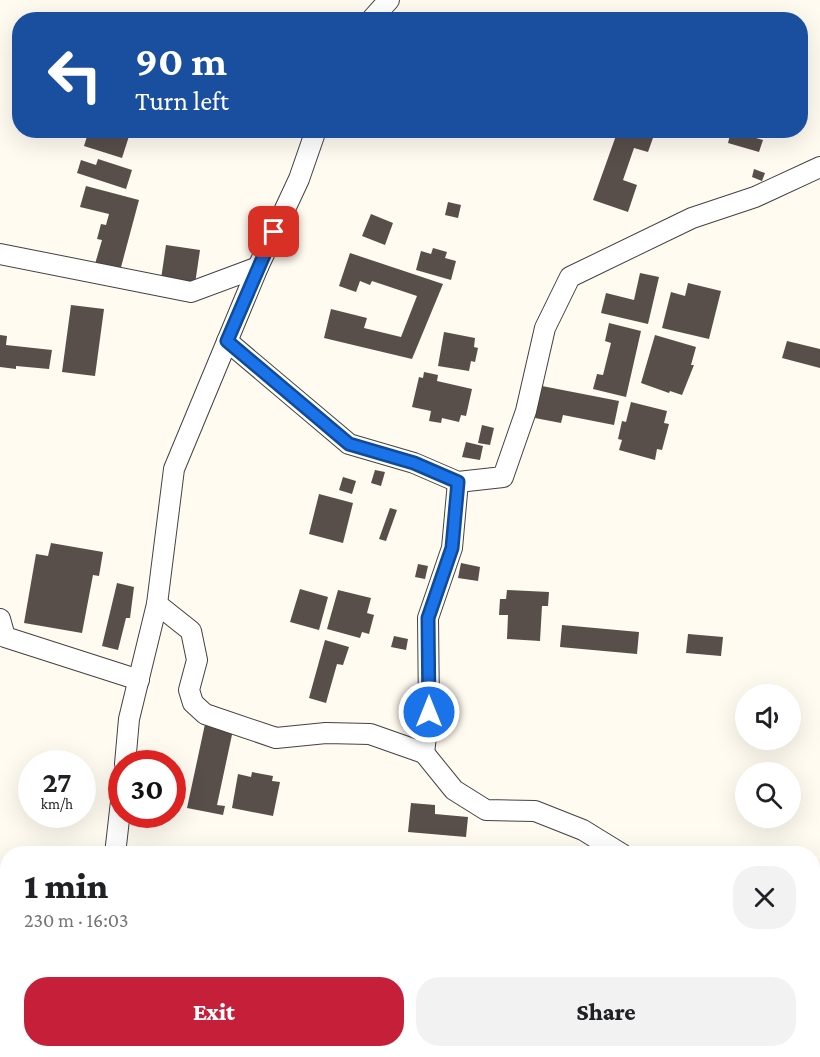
<!DOCTYPE html>
<html lang="en">
<head>
<meta charset="utf-8">
<style>
	:root { --surface:#fff; --page:#f2f2f2; --text:#202124; --muted:#757577; --accent:#c61f39 }
	body { margin:0; font-family:"Crimson Pro",serif; background:var(--page); color:var(--text); height:100vh; display:flex; flex-direction:column; font-size:22px; white-space:nowrap }
	* { box-sizing:border-box; margin:0 }
	p { font-size:20px; color:var(--muted) }
	.icon { flex:none; width:33px; height:33px; fill:none; stroke:currentColor; stroke-width:2; stroke-linecap:round; stroke-linejoin:round }
	.map { position:relative; flex:1; overflow:hidden }
	.drawer { position:absolute; left:0px; top:846px; width:820px; height:212px; display:flex; flex-direction:column; background:var(--surface); border-radius:24px 24px 0 0; box-shadow:0 6px 24px #0002 }
	.drawer>* { flex:none }
	.hud { position:absolute; left:12px; top:12px; width:796px; height:126px; border-radius:24px; box-shadow:0 6px 24px #0002; background:#1a4fa0; color:#fff; overflow:hidden }
	.buttons { position:absolute; left:735px; top:684px; display:grid; gap:12px }
	.buttons a { display:grid; place-items:center; width:66px; height:66px; border-radius:50%; background:var(--surface); box-shadow:0 6px 24px #0002; font-size:30px }
	.speed { position:absolute; left:18px; top:750px; display:flex; gap:12px; font-size:30px; font-weight:700; text-align:center }
	.speed>* { display:grid; place-content:center; width:78px; height:78px; border-radius:50%; background:var(--surface); box-shadow:0 6px 24px #0002; line-height:1 }
	.speed small { font-size:15px; font-weight:400 }
	.speed .limit { border:9px solid #d22; background:#fff; color:#111 }
	.pin { position:absolute; display:grid; place-items:center; width:51px; height:51px; color:#fff; margin:-26px; border-radius:12px; box-shadow:0 3px 9px #0006 }
	.me { position:absolute; width:66px; margin:-33px; rotate:0deg; stroke-linejoin:round; filter:drop-shadow(0 0 4px #0008) }
	.turn { display:flex; align-items:center; gap:21px; height:126px; padding:0 24px; font-size:27px }
	.turn .icon { width:78px; height:78px; stroke-width:2.5 }
	.turn b { display:block; font-size:42px; line-height:51px }
	.round { display:grid; place-items:center; flex:none; width:63px; height:63px; border-radius:24px; background:var(--page) }
	.headline { display:flex; align-items:center; justify-content:space-between; height:102px; padding:0 24px }
	h1 { font-size:36px; font-weight:800; line-height:45px }
	.button { display:flex; gap:12px; margin-top:auto; padding:12px 24px }
	.button a { flex:1; height:69px; border-radius:24px; background:var(--accent); color:#fff; font-size:24px; font-weight:800; line-height:69px; text-align:center }
	.button a+a { background:var(--page); color:var(--text) }
	.map>svg:first-child { display:block }
	.building { fill:#584e4a }
	.lines { fill:none; stroke-linecap:round; stroke-linejoin:round }
	.minor-casing { stroke:#424242; stroke-width:22 }
	.minor { stroke:#fff; stroke-width:20 }
	.route-casing { stroke:#114b97; stroke-width:15 }
	.route { stroke:#1a73e8; stroke-width:10 }
</style>
</head>
<body>
<div class="map">
<svg width="820" height="1057" viewBox="0 0 820 1057">
	<rect width="100%" height="100%" fill="#fffbf0"/>
	<g class="building">
		<path d="M 89,130 L 131,130 L 122,158 L 84,146 Z"/>
		<path d="M 618,130 L 637,130 L 654,135 L 648,152 L 634,148 L 623,180 L 637,185 L 628,212 L 593,200 Z"/>
		<path d="M 731,131 L 763,140 L 759,152 L 728,143 Z"/>
		<path d="M 98,159 L 132,170 L 126,189 L 77,173 L 81,160 L 96,165 Z"/>
		<path d="M 754,169 L 765,173 L 762,181 L 752,177 Z"/>
		<path d="M 86,186 L 139,200 L 120,271 L 95,264 L 102,240 L 97,239 L 101,224 L 106,225 L 109,214 L 80,207 Z"/>
		<path d="M 448,202 L 461,205 L 458,218 L 445,215 Z"/>
		<path d="M 371,214 L 393,223 L 385,245 L 362,236 Z"/>
		<path d="M 166,245 L 200,250 L 195,284 L 161,279 Z"/>
		<path d="M 433,248 L 447,252 L 445,258 L 456,261 L 451,280 L 416,270 L 421,251 L 431,254 Z"/>
		<path d="M 350,253 L 443,284 L 412,359 L 324,338 L 331,309 L 367,318 L 364,328 L 401,337 L 417,296 L 372,281 L 370,285 L 360,281 L 356,292 L 339,286 Z"/>
		<path d="M 640,273 L 659,277 L 648,324 L 601,313 L 606,293 L 634,300 Z"/>
		<path d="M 688,283 L 721,291 L 709,339 L 662,328 L 671,292 L 685,296 Z"/>
		<path d="M 71,305 L 104,309 L 95,376 L 62,372 Z"/>
		<path d="M 609,323 L 641,331 L 626,397 L 593,389 L 597,374 L 603,375 L 611,343 L 605,341 Z"/>
		<path d="M 444,332 L 475,338 L 474,347 L 478,348 L 475,362 L 471,361 L 469,371 L 438,366 Z"/>
		<path d="M 0,335 L 7,336 L 6,345 L 52,350 L 49,369 L 16,366 L 16,369 L 0,367 Z"/>
		<path d="M 655,335 L 696,347 L 691,365 L 694,365 L 682,395 L 670,391 L 669,393 L 641,383 Z"/>
		<path d="M 787,341 L 820,349 L 820,368 L 782,358 Z"/>
		<path d="M 424,372 L 438,375 L 437,381 L 472,389 L 466,416 L 461,415 L 459,422 L 442,418 L 441,423 L 429,421 L 431,411 L 412,407 L 419,377 L 423,378 Z"/>
		<path d="M 542,386 L 619,401 L 614,425 L 563,415 L 561,423 L 535,418 Z"/>
		<path d="M 631,402 L 667,411 L 664,423 L 669,424 L 662,450 L 657,449 L 655,460 L 619,450 L 622,440 L 618,439 L 622,421 L 626,422 Z"/>
		<path d="M 482,425 L 494,428 L 490,445 L 478,443 Z"/>
		<path d="M 466,442 L 483,446 L 480,460 L 462,457 Z"/>
		<path d="M 375,470 L 385,472 L 381,486 L 371,483 Z"/>
		<path d="M 343,477 L 356,481 L 352,494 L 339,490 Z"/>
		<path d="M 319,494 L 353,503 L 343,543 L 309,534 Z"/>
		<path d="M 390,508 L 397,510 L 386,541 L 379,539 Z"/>
		<path d="M 51,543 L 103,552 L 99,576 L 93,575 L 82,633 L 24,623 L 36,554 L 48,556 Z"/>
		<path d="M 461,563 L 480,567 L 478,581 L 458,578 Z"/>
		<path d="M 418,564 L 428,566 L 425,579 L 415,577 Z"/>
		<path d="M 117,583 L 134,587 L 130,618 L 126,618 L 118,650 L 102,646 Z"/>
		<path d="M 300,589 L 328,597 L 319,630 L 290,622 Z"/>
		<path d="M 338,590 L 371,598 L 367,613 L 374,615 L 369,634 L 362,632 L 360,638 L 327,629 Z"/>
		<path d="M 507,590 L 549,592 L 548,606 L 542,606 L 540,641 L 507,639 L 508,615 L 499,615 L 500,599 L 506,599 Z"/>
		<path d="M 562,625 L 639,632 L 637,654 L 560,647 Z"/>
		<path d="M 688,634 L 723,637 L 721,656 L 686,653 Z"/>
		<path d="M 394,636 L 408,639 L 406,650 L 391,647 Z"/>
		<path d="M 325,640 L 349,647 L 343,665 L 337,664 L 326,703 L 309,698 Z"/>
		<path d="M 205,724 L 233,730 L 217,805 L 225,806 L 223,815 L 187,808 Z"/>
		<path d="M 252,772 L 273,776 L 272,781 L 280,782 L 273,816 L 232,808 L 238,774 L 251,777 Z"/>
		<path d="M 411,803 L 435,805 L 435,814 L 468,817 L 466,837 L 408,832 Z"/>
		<rect x="813" y="924" width="7" height="21"/>
	</g>
	<g class="lines">
		<defs>
			<g id="minor">
				<path d="M 371,20 L 389,0"/>
				<path d="M 0,254 L 191,292 L 258,267"/>
				<path d="M 227,341 L 349,444 L 414,463 L 458,482 L 503,477 L 526,411 L 545,328 L 570,277 L 692,218 L 755,197 L 820,167"/>
				<path d="M 157,604 L 191,631 L 197,660 L 189,690 L 193,703 L 205,714 L 276,738 L 326,733 L 370,734 L 424,753 L 454,790 L 486,810 L 535,811 L 583,830 L 622,854"/>
				<path d="M 0,619 L 5,637 L 139,680"/>
				<path d="M 424,753 L 429,712 L 428,618 L 452,548 L 458,482"/>
				<path d="M 125,764 L 129,719 L 157,604 L 174,469 L 258,267 L 299,179 L 316,130"/>
				<path d="M 115,854 L 122,793"/>
				<path d="M 799,1050 L 800,1057"/>
				<path d="M 75,1057 L 75,1050"/>
			</g>
		</defs>
		<use href="#minor" class="minor-casing"/>
		<use href="#minor" class="minor"/>
	</g>
	<g class="lines">
		<defs>
			<path id="route" d="M 274,232 L 227,341 L 349,444 L 414,463 L 458,482 L 452,548 L 428,618 L 429,712"/>
		</defs>
		<use href="#route" class="route-casing"/>
		<use href="#route" class="route"/>
	</g>
</svg>
<div class="buttons">
<a><svg class="icon" aria-label="sound" viewBox="0 0 24 24"><path d="M4 9h4l5-4v14l-5-4H4zM17 9q2 3 0 6"/></svg></a>
<a><svg class="icon" aria-label="search" viewBox="0 0 24 24"><circle cx="10" cy="10" r="6"/><path d="M15 15l6 6"/></svg></a>
</div>
<div class="speed"><div>27<small>km/h</small></div><div class="limit">30</div></div>
<div class="pin" style="left:274px;top:232px;background:#d93025"><svg class="icon" aria-label="arrive" viewBox="0 0 24 24"><path d="M6 21V4h12l-3 4 3 4H6"/></svg></div>
<svg class="me" style="left:429px;top:712px" viewBox="-20 -20 40 40"><circle r="17" fill="#1a73e8" stroke="#fff" stroke-width="3"/><path d="M0-11L8 9 0 5-8 9z" fill="#fff"/></svg>
<div class="hud">
<div class="turn"><svg class="icon" aria-label="left" viewBox="0 0 24 24"><path d="M17 20v-9H6M10 6l-5 5 5 5"/></svg><div><b>90 m</b>Turn left</div></div>
</div>
<section class="drawer">
<div class="headline"><div><h1>1 min</h1><p>230 m · 16:03</p></div><a class="round"><svg class="icon" aria-label="close" viewBox="0 0 24 24"><path d="M6 6l12 12M18 6L6 18"/></svg></a></div>
<div class="button"><a>Exit</a><a>Share</a></div>
</section>
</div>
</body>
</html>
